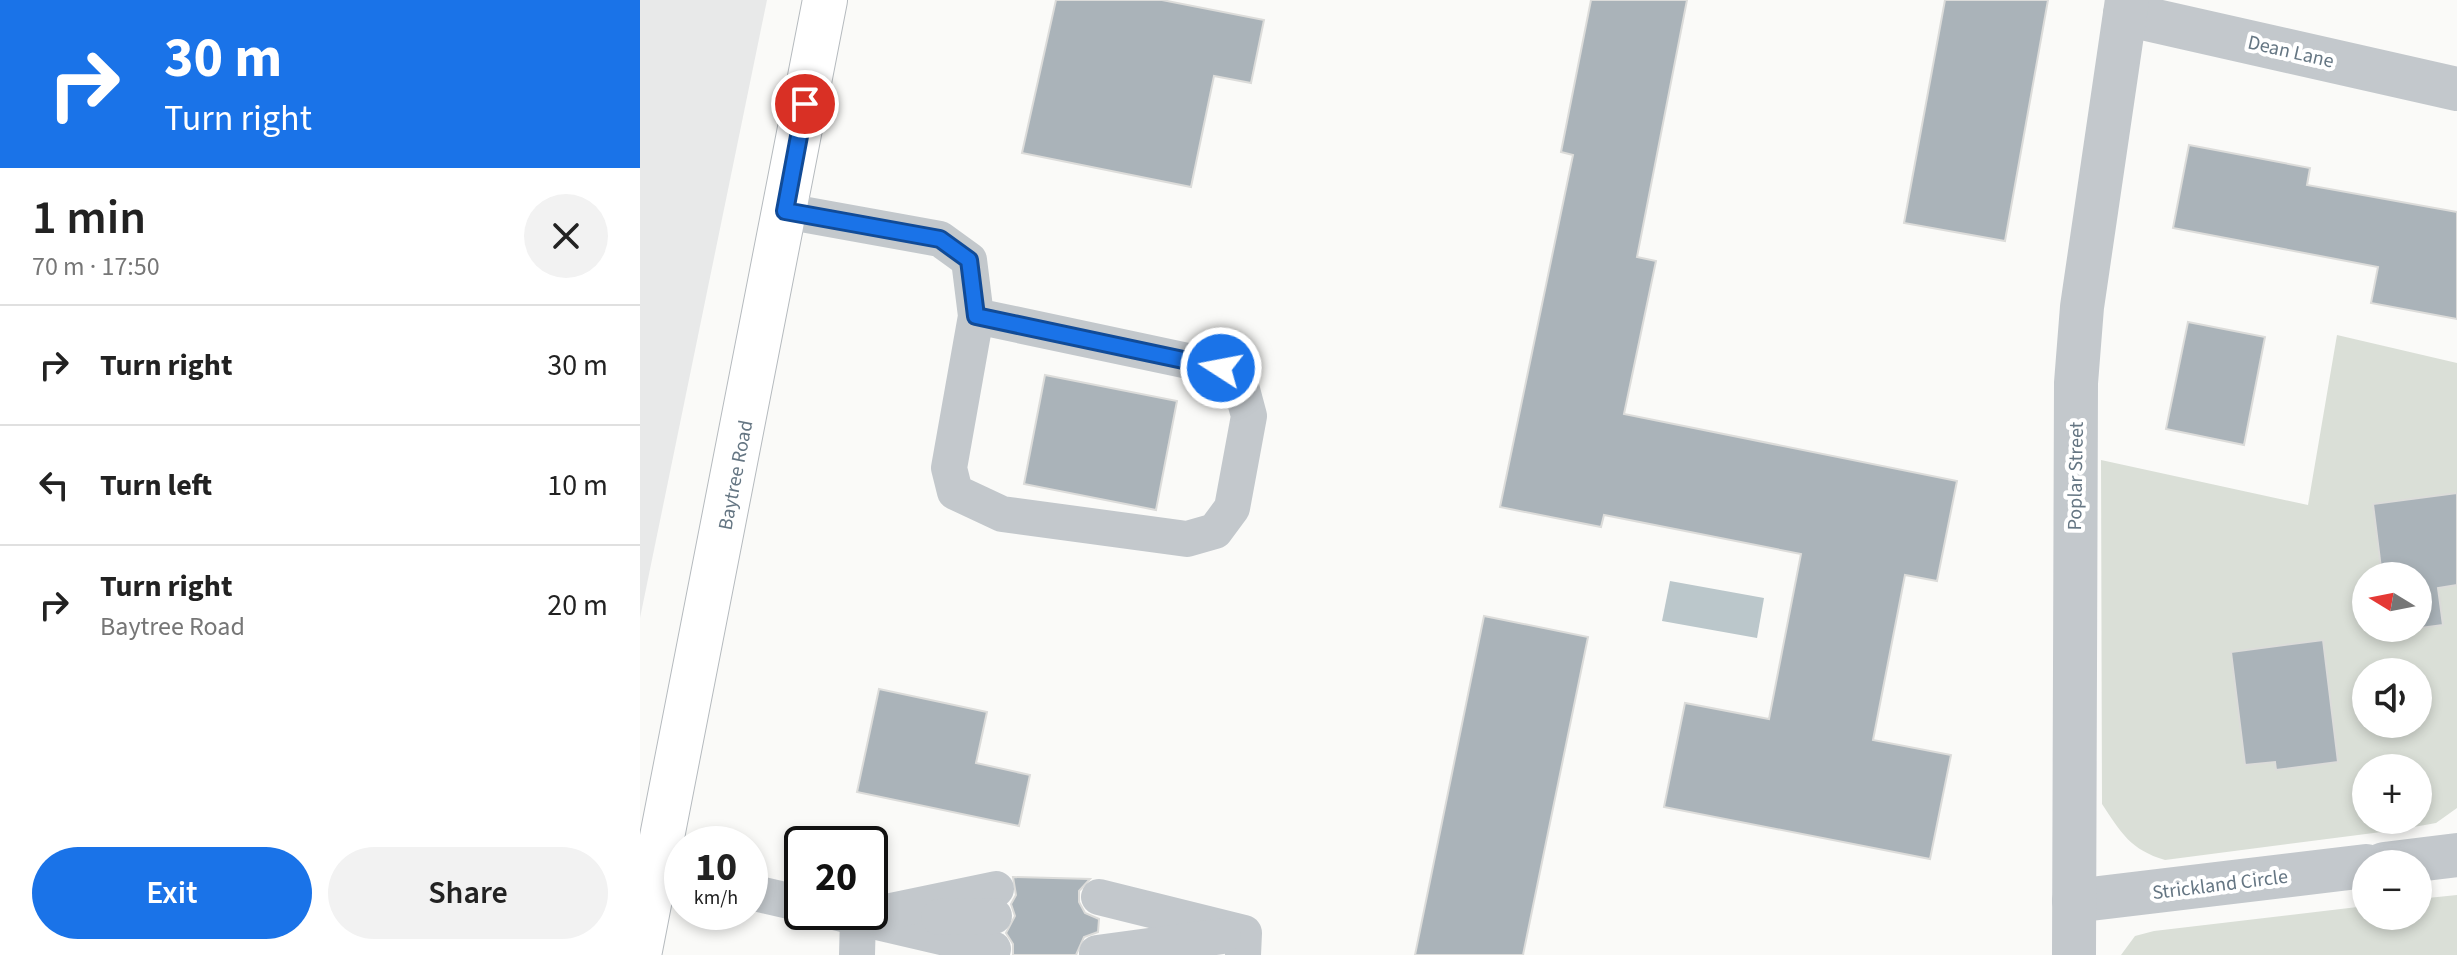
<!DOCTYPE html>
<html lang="en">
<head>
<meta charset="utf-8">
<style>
	:root { --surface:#fff; --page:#f2f2f2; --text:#222; --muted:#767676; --line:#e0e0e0; --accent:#1a73e8 }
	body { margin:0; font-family:"Source Sans 3",sans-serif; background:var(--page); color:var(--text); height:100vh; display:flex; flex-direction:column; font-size:30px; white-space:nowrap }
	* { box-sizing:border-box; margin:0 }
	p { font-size:26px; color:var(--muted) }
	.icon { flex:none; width:44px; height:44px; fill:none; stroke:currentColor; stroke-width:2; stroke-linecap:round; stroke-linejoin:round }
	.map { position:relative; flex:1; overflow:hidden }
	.drawer { display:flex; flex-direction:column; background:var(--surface); width:640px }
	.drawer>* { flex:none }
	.guide { background:#1a73e8; color:#fff; overflow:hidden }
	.needle { width:52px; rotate:280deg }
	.buttons { position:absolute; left:1712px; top:562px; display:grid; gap:16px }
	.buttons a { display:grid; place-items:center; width:80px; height:80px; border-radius:50%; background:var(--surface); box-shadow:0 4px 12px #0003; font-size:40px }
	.speed { position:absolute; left:24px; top:826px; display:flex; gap:16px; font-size:40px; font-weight:700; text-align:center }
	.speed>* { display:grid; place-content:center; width:104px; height:104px; border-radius:50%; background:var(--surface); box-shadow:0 4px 12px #0003; line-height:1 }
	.speed small { font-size:20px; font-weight:400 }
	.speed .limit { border:4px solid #111; border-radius:12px; background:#fff; color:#111 }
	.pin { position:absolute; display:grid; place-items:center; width:68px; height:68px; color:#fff; margin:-34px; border:4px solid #fff; border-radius:50%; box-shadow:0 2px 8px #0007 }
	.me { position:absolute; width:88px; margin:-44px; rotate:281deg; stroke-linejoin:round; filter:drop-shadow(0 0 6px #0008) }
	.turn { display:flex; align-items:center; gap:28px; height:168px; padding:0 32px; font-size:36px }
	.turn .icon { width:104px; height:104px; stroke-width:2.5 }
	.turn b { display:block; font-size:56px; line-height:68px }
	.round { display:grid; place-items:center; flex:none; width:84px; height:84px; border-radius:42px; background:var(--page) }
	.summary { display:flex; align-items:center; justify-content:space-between; height:136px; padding:0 32px }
	h1 { font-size:48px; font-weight:600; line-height:60px }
	.button { display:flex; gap:16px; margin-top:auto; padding:16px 32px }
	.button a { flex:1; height:92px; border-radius:48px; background:var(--accent); color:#fff; font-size:32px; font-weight:600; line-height:92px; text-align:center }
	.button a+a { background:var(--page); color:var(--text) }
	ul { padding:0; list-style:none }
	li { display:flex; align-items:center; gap:24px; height:120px; padding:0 32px; border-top:2px solid var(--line) }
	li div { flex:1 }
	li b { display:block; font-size:30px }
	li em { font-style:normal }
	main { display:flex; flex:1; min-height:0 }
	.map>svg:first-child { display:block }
	.built { fill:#e8e9e9 }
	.green { fill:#dadfd7; fill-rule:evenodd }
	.water { fill:#bbc7cb }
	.building { fill:#aab3b9; stroke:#dcdcda; stroke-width:2 }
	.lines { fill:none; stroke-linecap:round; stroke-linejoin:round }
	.primary-casing { stroke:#b5babe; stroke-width:46 }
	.lane { stroke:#c3c8cc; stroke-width:36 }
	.street { stroke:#c3c8cc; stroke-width:44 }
	.primary { stroke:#fff; stroke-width:44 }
	.route-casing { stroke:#114b97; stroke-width:20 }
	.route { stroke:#1a73e8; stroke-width:14 }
	.labels { text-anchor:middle; stroke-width:8; stroke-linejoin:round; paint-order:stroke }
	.street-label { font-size:20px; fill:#657683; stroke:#fff }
</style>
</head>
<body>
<main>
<section class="drawer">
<div class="guide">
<div class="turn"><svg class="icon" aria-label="right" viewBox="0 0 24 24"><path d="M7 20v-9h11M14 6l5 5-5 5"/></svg><div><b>30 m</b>Turn right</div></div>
</div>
<div class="summary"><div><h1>1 min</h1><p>70 m · 17:50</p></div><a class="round"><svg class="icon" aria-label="close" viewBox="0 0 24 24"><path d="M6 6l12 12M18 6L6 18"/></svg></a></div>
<ul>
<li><svg class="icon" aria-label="right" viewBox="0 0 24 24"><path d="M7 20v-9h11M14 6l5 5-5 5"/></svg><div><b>Turn right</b></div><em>30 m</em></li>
<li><svg class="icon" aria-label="left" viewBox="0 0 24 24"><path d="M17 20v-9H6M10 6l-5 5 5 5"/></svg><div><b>Turn left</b></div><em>10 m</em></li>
<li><svg class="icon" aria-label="right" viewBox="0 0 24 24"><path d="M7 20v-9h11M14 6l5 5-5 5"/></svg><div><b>Turn right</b><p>Baytree Road</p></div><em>20 m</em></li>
</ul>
<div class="button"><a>Exit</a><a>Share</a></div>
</section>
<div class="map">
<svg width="1817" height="955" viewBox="0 0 1817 955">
	<rect width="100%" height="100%" fill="#fafaf8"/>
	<path class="built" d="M 0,0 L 127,0 L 0,618 Z"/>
	<g class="green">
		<path d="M 1697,335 L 1817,363 L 1817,808 L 1796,823 L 1757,830 L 1525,860 C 1491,850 1481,833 1462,804 L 1461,460 L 1668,505 ZM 1726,576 L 1778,576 L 1778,628 L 1726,628 ZM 1726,672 L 1778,672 L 1778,724 L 1726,724 ZM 1726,768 L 1778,768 L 1778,820 L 1726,820 Z"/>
		<path d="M 1817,895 L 1817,955 L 1481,955 L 1495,936 L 1514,931 L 1726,906 L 1726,916 L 1778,916 L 1778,899 Z"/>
	</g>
	<path class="water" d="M 1030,581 L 1124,598 L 1117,638 L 1022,621 Z"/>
	<g class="building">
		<path d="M 416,0 L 522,0 L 624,20 L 611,83 L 574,76 L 551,187 L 382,153 Z"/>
		<path d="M 951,0 L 1047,0 L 997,257 L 1016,261 L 984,414 L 1317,481 L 1297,581 L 1265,575 L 1233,740 L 1311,755 L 1290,859 L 1024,807 L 1045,703 L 1129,719 L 1161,554 L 964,515 L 961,527 L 860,507 L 933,155 L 921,152 Z"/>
		<path d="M 1305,0 L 1408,0 L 1365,241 L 1264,223 Z"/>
		<path d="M 1549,145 L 1670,168 L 1667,185 L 1817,212 L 1817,319 L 1731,303 L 1738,267 L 1533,228 Z"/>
		<path d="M 1548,322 L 1625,337 L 1604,445 L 1526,429 Z"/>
		<path d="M 405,375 L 537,401 L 516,510 L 384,484 Z"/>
		<path d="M 1817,493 L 1817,585 L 1798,588 L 1803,625 L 1750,632 L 1749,628 L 1778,628 L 1778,576 L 1742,576 L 1733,504 Z"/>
		<path d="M 844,616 L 948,637 L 883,955 L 775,955 Z"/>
		<path d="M 1683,640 L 1698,762 L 1636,770 L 1635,762 L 1605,765 L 1591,652 Z"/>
		<path d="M 239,689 L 347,712 L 336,763 L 390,775 L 379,826 L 217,792 Z"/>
		<path d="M 373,877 L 450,879 L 439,891 L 439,902 L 445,913 L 459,919 L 458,932 L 444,937 L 436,955 L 373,955 L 373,944 L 366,933 L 375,916 L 371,904 L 376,895 Z"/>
	</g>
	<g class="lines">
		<defs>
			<path id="primary" d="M 0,950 L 185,0"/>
		</defs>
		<use href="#primary" class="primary-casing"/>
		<g class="lane">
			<path d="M 145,211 L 300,239 L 329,260 L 336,316 L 309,468 L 315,492 L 362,514 L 547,539 L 575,531 L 592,508 L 609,416 L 601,386 L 581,368 L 336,316"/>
			<path d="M 110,892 L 162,904"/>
			<path d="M 459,897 L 604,933 L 603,955"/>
			<path d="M 194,912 L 353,949"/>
			<path d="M 231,915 L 356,889"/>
			<path d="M 299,917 L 354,916"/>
			<path d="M 457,953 L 583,936"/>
			<path d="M 217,955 L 218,917"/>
		</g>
		<g class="street">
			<path d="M 1485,14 L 1817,89"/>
			<path d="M 1744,864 L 1817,855"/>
			<path d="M 1434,901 L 1726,866"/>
			<path d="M 1434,955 L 1436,383 L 1442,307 L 1487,0"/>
		</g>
		<use href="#primary" class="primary"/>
	</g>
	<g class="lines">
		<defs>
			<path id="route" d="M 165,104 L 145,211 L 300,239 L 329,260 L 336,316 L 581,368"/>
		</defs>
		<use href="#route" class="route-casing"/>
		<use href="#route" class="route"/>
	</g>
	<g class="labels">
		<g class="street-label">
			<text transform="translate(1651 51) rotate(13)" y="7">Dean Lane</text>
			<text transform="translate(95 475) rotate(-79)" y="7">Baytree Road</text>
			<text transform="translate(1435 476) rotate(-89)" y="7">Poplar Street</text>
			<text transform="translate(1580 884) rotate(-7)" y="7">Strickland Circle</text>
		</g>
	</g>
</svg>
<div class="buttons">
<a><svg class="needle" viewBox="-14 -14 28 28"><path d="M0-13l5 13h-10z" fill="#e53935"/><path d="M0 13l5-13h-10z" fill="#767676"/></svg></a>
<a><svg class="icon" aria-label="sound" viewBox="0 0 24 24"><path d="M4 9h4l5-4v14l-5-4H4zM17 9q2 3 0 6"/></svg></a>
<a>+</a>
<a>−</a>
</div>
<div class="speed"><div>10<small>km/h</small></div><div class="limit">20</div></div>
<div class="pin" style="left:165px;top:104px;background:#d93025"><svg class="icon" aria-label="arrive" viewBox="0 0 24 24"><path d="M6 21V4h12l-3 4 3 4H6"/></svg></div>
<svg class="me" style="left:581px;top:368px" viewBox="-20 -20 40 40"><circle r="17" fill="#1a73e8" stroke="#fff" stroke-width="3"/><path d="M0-11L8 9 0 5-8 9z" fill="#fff"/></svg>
</div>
</main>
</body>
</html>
